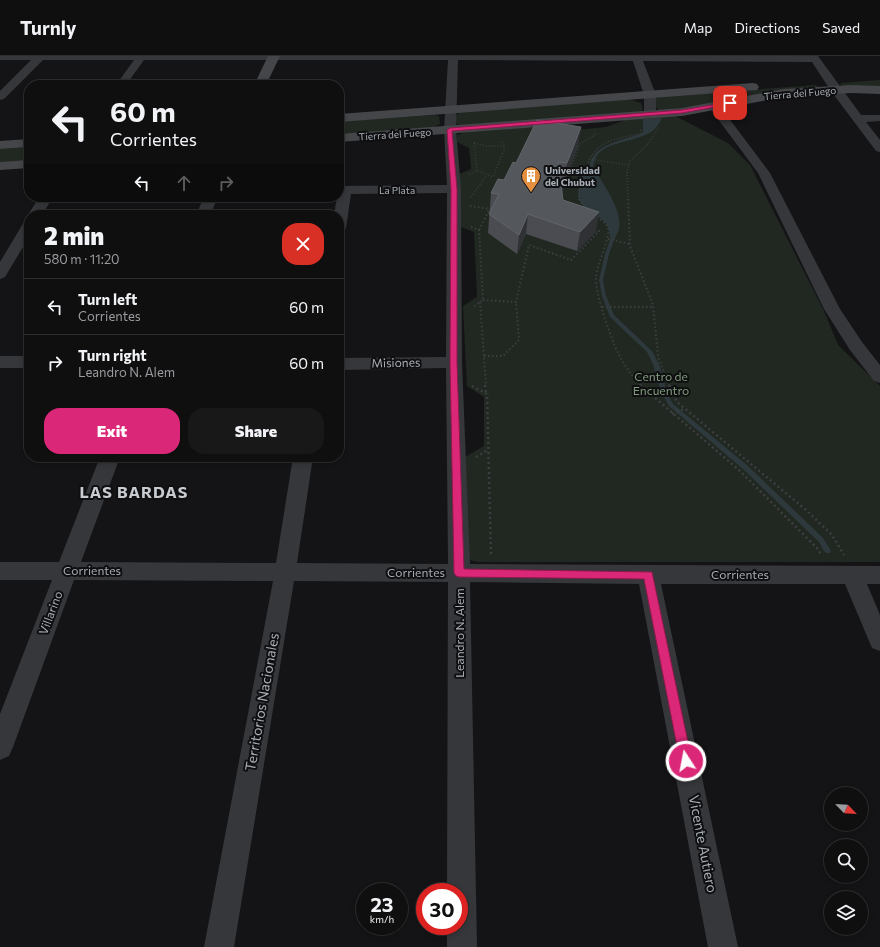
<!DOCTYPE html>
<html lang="en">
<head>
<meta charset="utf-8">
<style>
	:root { --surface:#0f0f10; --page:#181819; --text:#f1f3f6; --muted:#9b9c9f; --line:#2f2f30; --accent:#db2777 }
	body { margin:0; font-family:Commissioner,sans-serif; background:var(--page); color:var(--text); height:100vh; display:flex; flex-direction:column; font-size:15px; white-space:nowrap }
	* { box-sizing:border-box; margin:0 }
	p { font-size:13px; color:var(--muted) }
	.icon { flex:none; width:22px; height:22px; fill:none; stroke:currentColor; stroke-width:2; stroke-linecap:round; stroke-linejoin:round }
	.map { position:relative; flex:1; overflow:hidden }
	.details { position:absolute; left:24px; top:154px; width:320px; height:252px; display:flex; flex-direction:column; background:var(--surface); border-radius:16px; box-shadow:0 2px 6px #0003,0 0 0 1px var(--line) }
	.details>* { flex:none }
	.banner { position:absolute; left:24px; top:24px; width:320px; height:122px; border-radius:16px; box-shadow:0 2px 6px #0003,0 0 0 1px var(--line); background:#0f0f10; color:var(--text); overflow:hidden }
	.needle { width:26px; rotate:115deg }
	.fabs { position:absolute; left:824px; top:731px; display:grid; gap:8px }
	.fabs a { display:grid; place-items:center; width:44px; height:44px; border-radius:50%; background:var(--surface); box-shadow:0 2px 6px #0003,0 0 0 1px var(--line); font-size:20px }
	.speed { position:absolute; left:356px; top:827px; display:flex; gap:8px; font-size:20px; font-weight:700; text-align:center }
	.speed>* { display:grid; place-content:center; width:52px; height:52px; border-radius:50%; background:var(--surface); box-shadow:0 2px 6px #0003,0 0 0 1px var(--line); line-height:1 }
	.speed small { font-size:10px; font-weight:400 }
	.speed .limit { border:6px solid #d22; background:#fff; color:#111 }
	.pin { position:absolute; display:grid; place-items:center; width:34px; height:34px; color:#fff; margin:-17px; border-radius:8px; box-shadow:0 2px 6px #0006 }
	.me { position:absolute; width:44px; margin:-22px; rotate:349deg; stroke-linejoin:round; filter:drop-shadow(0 0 3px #0008) }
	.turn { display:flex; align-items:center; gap:14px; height:84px; padding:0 20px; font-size:18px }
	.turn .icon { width:52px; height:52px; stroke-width:2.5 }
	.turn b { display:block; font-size:28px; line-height:34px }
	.lanes { display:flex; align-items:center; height:38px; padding:0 20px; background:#0003; justify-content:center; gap:20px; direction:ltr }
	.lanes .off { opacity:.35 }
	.round { display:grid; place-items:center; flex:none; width:42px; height:42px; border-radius:16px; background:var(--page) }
	.overview { display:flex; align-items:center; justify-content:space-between; height:68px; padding:0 20px }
	h1 { font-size:24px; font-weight:800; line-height:30px }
	.cta { display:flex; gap:8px; margin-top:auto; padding:8px 20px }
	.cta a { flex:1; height:46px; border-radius:16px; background:var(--accent); color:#fff; font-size:16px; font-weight:800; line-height:46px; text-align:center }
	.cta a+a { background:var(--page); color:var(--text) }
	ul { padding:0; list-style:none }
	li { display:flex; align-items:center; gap:12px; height:56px; padding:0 20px; border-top:1px solid var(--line) }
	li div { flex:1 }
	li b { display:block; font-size:15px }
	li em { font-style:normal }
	header { display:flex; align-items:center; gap:24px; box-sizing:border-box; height:56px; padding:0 20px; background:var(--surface); border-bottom:1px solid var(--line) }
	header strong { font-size:19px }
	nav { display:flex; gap:22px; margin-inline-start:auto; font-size:14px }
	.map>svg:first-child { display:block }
	.green { fill:#212821 }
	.water { fill:#2e393d }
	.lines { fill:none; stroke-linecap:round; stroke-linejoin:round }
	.stream { fill:#2e393d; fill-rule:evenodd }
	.path-far2 { stroke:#3c3e41; stroke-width:1.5; stroke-dasharray:1 2; stroke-linecap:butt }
	.path-far1 { stroke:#3c3e41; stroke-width:2; stroke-dasharray:1.5 2.5; stroke-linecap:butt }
	.path { stroke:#3c3e41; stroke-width:2.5; stroke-dasharray:2 3; stroke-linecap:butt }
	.street { fill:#35373a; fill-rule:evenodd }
	.secondary { fill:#44464a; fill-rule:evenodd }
	.wall { fill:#4a4c51 }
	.shaded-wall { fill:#303135 }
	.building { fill:#54575b; stroke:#616469 }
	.route { fill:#db2777; stroke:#8e194d }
	.labels { text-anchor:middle; stroke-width:4; stroke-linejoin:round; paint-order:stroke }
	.far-street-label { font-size:10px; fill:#a7aeb5; stroke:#0f0f11 }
	.far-poi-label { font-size:10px; font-weight:bold; fill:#a7aeb5; stroke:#0f0f11; text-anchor:start }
	.street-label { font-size:12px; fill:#a7aeb5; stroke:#0f0f11 }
	.park-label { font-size:12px; fill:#839e7f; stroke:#0f0f11 }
	.near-street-label { font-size:14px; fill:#a7aeb5; stroke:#0f0f11 }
	.district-label { font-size:16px; font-weight:bold; letter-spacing:1px; fill:#c8ccd1; stroke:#0f0f11 }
</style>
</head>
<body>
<header>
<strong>Turnly</strong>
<nav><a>Map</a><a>Directions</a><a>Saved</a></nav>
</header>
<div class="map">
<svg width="880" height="891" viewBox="0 0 880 891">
	<rect width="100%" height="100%" fill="#141416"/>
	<g class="green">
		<path d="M 880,24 L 880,32 L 843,30 L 840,27 Z"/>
		<path d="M 816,29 L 818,31 L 773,35 L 695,51 L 659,54 L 656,51 L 653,44 L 658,41 Z"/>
		<path d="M 624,44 L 631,44 L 641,47 L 643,53 L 641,56 L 460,69 L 455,67 L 455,61 L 461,55 Z"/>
		<path d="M 435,59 L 439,60 L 440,68 L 431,72 L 339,79 L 339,65 Z"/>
		<path d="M 675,60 L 728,87 L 750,109 L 824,255 L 838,289 L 880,330 L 880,506 L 478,506 L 469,504 L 465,401 L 484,390 L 484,341 L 467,330 L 463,250 L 477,241 L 474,176 L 461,171 L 459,118 L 471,113 L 469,92 L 457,86 L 457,79 L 469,75 L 555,69 L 585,73 L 606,71 L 625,64 Z"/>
		<path d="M 29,91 L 29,105 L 0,107 L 0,93 Z"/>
	</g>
	<g class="water">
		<path d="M 662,62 C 657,72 652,78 641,80 L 643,75 L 643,63 Z"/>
		<path d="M 591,109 C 601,124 626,158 618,176 C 616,180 613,184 611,187 C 610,182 610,176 608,171 C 601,155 571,157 580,128 C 583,120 585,115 591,109 Z"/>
	</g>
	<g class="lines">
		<g class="stream">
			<path d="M 647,75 L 650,76 C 635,86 610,85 598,98 C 594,103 593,110 592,116 L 589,117 C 587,86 626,85 647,75 Z"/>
			<path d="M 612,178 L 616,179 L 609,198 L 603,224 L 606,240 L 614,259 L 652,295 L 659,308 L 667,336 L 673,348 L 748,410 L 823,482 L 831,495 L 830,497 C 824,499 822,490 819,486 L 744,414 L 669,350 L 661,336 L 653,308 L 647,296 L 610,261 L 602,240 L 599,224 L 605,198 Z"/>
		</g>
		<g class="path-far2">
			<path d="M 474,87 L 486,90 L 504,90"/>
			<path d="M 589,103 L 629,109"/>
			<path d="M 477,115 L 493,121 L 504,94 L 504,88 L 501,85"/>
			<path d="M 469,118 L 477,115 L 474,86"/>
			<path d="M 561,139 L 580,88 L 595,79 L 596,76"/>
			<path d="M 471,141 L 487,119"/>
			<path d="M 579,144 C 578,135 580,127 583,119 C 594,85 608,84 640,78 L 641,73"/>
			<path d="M 628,144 L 627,115 L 630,105 L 648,88 L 659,71"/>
		</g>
		<g class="path-far1">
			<path d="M 579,143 L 586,153"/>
			<path d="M 628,143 L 630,190 L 653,249 L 658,300 L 669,330"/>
			<path d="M 470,150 L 490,153"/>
			<path d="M 597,161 C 601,164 606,167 608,172 C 611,180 597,208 596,221 C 595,238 611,282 618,297 C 624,309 632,320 641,330"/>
			<path d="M 471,171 L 479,174 L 483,244 L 472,252"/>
			<path d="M 479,174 L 490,152"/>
			<path d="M 608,183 L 630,188"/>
			<path d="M 483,244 L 516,246 L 529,189 L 571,204 L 599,175 L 595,173"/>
			<path d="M 480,246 L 486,330"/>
			<path d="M 602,251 L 654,251"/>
			<path d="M 484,300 L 503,300 L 519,284 L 516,246"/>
		</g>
		<g class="path">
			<path d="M 485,329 L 486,337"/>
			<path d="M 640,329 L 739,414 L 818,493 L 821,499"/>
			<path d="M 669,329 L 677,346 L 806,454 L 832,479 L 844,499"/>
			<path d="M 472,330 L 487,338 L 491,498"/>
			<path d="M 672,358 L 684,353"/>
			<path d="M 476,401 L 488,394"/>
		</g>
		<g class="street">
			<path d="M 0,0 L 818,0 L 861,59 L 880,59 L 880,65 L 866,66 L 880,84 L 880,96 L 876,95 L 831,35 L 812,6 L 643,5 L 656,39 L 656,58 L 654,60 L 646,60 L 644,58 L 644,39 L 633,5 L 458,4 L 456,74 L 461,133 L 462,306 L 470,508 L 880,510 L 880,528 L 867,528 L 880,559 L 880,595 L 872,592 L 845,528 L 661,528 L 738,891 L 708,891 L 639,528 L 470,526 L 477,891 L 447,891 L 447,870 L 459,870 L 459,836 L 447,836 L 448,526 L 294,525 L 234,891 L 204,891 L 273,525 L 74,524 L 13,691 L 9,700 L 0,704 L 0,658 L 52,524 L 0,524 L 0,506 L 59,506 L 100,401 L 120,401 L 81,506 L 276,507 L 293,401 L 313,401 L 297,507 L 448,508 L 448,503 L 446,312 L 339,314 L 339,302 L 446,301 L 447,137 L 351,138 L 346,172 L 344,175 L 339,176 L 339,159 L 334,159 L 337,141 L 339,141 L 339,130 L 447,129 L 444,74 L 448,4 L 144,4 L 126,29 L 116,29 L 134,4 L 43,4 L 4,43 L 0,44 L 0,35 L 31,4 L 0,4 Z"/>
			<path d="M 715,48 L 719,49 L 770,117 L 840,253 L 862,286 L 880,309 L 880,327 L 874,325 L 850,294 L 824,253 L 758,117 L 709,51 L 711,49 Z"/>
			<path d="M 39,141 L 53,141 L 42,159 L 29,159 L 29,160 L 28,159 Z"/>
			<path d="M 204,141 L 218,141 L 210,159 L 196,159 Z"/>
			<path d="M 29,165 L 29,181 L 5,221 L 0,223 L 0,206 L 24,166 Z"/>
			<rect x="0" y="300" width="29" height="12"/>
		</g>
		<g class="secondary">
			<path d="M 268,0 L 280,0 L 266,29 L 254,29 Z"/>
			<path d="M 753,27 L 757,28 L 759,31 L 757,34 L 339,66 L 339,58 Z"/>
			<path d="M 851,29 L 880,30 L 880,38 L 851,37 L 784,41 L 682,60 L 339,86 L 339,78 L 682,52 L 784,33 Z"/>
			<path d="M 29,83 L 29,91 L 0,93 L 0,85 Z"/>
			<path d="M 29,104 L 29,112 L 0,114 L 0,106 Z"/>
		</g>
	</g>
	<path class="wall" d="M 578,90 L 564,126 L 561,125 L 563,144 L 596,175 L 577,195 L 526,178 L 517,198 L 488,177 L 491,137 L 504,124 L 516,107 Z"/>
	<g class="shaded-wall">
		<path d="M 581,71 L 578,90 L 564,126 L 567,107 Z"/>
		<path d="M 599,156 L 596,175 L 577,195 L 580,176 Z"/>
		<path d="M 528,158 L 526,178 L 517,198 L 519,179 Z"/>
	</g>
	<path class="building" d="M 537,64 L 581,71 L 567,107 L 558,106 L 563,144 L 599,156 L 580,176 L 528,158 L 519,179 L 489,158 L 499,138 L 491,137 L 498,123 L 504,124 L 513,106 L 516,107 Z"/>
	<path class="route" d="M 730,46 L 732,46 L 732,48 L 682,57 L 452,75 L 457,133 L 457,306 L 464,513 L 652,516 L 692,705 L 690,709 L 686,711 L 682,709 L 680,705 L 644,523 L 459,521 L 456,520 L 454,517 L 450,306 L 451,133 L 447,74 L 450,72 L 682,54 Z"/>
	<defs>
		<symbol id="building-pin" viewBox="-11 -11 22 30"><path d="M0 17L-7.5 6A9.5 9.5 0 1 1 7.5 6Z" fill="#e38f3f" stroke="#0f0f11"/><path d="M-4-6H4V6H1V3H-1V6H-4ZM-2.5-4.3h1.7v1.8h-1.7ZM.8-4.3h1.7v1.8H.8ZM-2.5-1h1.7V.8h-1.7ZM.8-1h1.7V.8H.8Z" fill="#fff"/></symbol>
	</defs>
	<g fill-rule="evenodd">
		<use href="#building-pin" x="520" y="109" width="22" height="30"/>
	</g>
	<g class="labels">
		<g class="far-street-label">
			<text transform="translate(800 37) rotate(-5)" y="4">Tierra del Fuego</text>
			<text transform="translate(395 78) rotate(-4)" y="4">Tierra del Fuego</text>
			<text x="397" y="138">La Plata</text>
		</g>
		<g class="far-poi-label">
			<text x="545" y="118">Universidad<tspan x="545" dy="12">del Chubut</tspan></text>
		</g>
		<g class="street-label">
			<text transform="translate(396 307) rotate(-1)" y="4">Misiones</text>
			<text x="92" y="519">Corrientes</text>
			<text x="416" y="521">Corrientes</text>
			<text x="740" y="523">Corrientes</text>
			<text transform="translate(51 557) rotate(-69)" y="4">Villarino</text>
			<text transform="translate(460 577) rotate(-90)" y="4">Leandro N. Alem</text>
		</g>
		<g class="park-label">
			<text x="661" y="325">Centro de<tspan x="661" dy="14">Encuentro</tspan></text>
		</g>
		<g class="near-street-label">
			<text transform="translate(262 646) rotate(-80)" y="5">Territorios Nacionales</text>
			<text transform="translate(703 788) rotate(79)" y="5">Vicente Autiero</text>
		</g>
		<g class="district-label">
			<text x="134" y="442">LAS BARDAS</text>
		</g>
	</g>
</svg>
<div class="fabs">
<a><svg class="needle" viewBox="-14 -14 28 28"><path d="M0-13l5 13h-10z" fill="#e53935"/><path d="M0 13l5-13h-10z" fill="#9b9c9f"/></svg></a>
<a><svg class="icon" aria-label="search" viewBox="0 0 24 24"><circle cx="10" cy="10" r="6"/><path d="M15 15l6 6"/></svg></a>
<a><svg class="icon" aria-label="layers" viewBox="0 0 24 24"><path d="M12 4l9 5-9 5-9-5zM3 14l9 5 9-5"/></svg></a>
</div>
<div class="speed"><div>23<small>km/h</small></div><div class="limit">30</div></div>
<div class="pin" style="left:730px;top:47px;background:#d93025"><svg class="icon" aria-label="arrive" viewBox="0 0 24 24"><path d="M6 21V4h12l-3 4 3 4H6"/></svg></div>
<svg class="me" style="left:686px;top:705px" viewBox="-20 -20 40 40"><circle r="17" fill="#db2777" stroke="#fff" stroke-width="3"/><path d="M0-11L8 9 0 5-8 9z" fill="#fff"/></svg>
<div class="banner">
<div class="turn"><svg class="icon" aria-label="left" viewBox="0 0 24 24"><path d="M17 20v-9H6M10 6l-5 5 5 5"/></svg><div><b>60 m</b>Corrientes</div></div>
<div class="lanes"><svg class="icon" aria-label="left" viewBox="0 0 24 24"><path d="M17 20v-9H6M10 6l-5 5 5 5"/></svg><svg class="icon off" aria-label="ahead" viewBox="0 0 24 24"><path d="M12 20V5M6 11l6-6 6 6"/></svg><svg class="icon off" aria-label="right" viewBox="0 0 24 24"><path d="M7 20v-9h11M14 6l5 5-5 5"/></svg></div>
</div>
<section class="details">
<div class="overview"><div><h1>2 min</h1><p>580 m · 11:20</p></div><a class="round" style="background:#d93025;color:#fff"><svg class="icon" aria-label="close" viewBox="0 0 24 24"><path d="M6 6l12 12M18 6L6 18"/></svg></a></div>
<ul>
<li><svg class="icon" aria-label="left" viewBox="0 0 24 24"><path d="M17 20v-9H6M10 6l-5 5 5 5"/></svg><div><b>Turn left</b><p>Corrientes</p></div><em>60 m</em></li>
<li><svg class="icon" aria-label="right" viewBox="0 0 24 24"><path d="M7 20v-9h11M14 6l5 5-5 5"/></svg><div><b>Turn right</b><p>Leandro N. Alem</p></div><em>60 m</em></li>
</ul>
<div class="cta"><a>Exit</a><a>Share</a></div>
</section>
</div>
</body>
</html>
